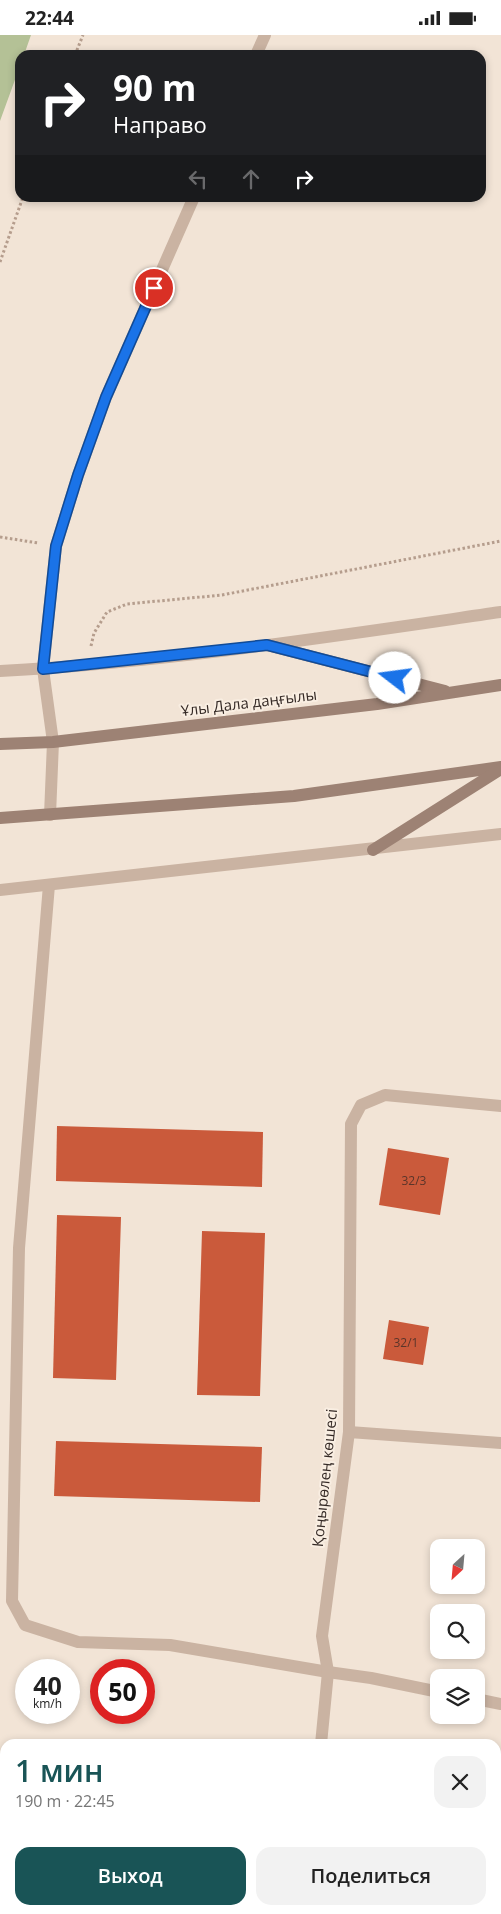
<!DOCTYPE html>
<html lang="ru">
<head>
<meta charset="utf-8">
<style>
	:root { --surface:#fff; --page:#f2f2f2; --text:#222; --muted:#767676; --accent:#195456 }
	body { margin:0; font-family:"Open Sans",sans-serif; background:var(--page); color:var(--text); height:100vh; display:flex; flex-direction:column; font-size:19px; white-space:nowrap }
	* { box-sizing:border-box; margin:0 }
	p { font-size:16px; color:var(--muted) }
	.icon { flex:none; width:28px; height:28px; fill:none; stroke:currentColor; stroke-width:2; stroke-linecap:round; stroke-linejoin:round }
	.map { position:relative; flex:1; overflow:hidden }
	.panel { position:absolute; left:0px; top:1704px; width:501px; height:176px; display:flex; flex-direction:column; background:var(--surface); border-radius:15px 15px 0 0; box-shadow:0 2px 8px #0003 }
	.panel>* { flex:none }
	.top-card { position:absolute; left:15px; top:15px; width:471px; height:152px; border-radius:15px; box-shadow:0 2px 8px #0003; background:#202124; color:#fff; overflow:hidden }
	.needle { width:32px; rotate:206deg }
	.tools { position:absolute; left:430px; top:1504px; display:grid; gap:10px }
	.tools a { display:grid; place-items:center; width:55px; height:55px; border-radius:10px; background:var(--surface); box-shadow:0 2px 8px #0003; font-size:25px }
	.speed { position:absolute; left:15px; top:1624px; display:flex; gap:10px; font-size:25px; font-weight:700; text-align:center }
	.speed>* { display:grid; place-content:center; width:65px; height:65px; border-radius:50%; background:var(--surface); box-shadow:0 2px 8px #0003; line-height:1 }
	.speed small { font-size:12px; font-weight:400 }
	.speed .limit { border:8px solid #d22; background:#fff; color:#111 }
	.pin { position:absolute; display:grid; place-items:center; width:42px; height:42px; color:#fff; margin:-21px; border:2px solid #fff; border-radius:50%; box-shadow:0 1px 5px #0007 }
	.me { position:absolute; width:55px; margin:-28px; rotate:285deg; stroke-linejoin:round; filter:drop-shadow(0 0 4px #0008) }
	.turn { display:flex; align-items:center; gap:18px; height:105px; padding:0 15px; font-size:22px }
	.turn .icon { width:65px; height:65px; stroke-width:2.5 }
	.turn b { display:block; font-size:35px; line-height:42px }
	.lanes { display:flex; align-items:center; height:48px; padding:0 15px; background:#0003; justify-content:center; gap:25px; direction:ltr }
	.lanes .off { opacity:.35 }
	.round { display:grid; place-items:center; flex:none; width:52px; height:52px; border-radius:15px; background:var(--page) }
	.summary { display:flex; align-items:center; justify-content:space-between; height:85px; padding:0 15px }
	h1 { font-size:30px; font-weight:600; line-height:38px; color:var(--accent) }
	.primary-button { display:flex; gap:10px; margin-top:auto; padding:10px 15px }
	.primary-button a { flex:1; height:58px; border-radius:15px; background:var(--accent); color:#fff; font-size:20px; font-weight:600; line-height:58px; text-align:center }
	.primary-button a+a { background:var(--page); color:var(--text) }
	.status { display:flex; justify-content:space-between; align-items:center; height:35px; padding:0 25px; background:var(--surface); direction:ltr }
	.status svg { height:14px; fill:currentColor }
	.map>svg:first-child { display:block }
	.green { fill:#b4c196 }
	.building { fill:#ca5a3b }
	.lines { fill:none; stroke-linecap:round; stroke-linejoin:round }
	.path { stroke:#b59d8d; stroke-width:3; stroke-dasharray:2.5 2.5; stroke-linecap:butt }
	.service { stroke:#cab3a2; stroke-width:12 }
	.minor { stroke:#cab3a2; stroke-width:12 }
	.tertiary { stroke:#cab3a2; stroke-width:12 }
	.secondary { stroke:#9d8274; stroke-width:12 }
	.route-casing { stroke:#114b97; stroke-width:12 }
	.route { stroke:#1a73e8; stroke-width:9 }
	.labels { text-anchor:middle; stroke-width:4; stroke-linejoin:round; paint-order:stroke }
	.number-label { font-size:12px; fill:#5a352a }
	.street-label { font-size:15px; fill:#342925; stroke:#f9eee2 }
</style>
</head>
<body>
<div class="status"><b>22:44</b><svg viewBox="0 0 49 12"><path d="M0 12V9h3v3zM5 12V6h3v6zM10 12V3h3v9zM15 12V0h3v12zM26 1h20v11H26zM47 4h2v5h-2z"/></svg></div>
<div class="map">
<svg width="501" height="1879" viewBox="0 0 501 1879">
	<rect width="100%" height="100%" fill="#f2e4d6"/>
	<path class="green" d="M 0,0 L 31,0 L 24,20 L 20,20 L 20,31 L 0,86 Z"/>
	<g class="building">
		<path d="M 57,1091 L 263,1097 L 262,1152 L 56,1146 Z"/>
		<path d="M 388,1113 L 449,1123 L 440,1180 L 379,1170 Z"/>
		<path d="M 57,1180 L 121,1182 L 116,1345 L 53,1343 Z"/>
		<path d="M 202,1196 L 265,1198 L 260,1361 L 197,1360 Z"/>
		<path d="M 389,1285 L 429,1292 L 423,1330 L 383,1324 Z"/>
		<path d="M 56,1406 L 262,1412 L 260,1467 L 54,1461 Z"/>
	</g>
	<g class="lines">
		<g class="path">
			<path d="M 75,20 L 83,0"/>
			<path d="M 0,227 L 23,162"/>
			<path d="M 0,502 L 38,508"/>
			<path d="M 91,611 L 94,598 L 107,577 L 127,569 L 222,560 L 501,506"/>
		</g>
		<g class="service">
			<path d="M 0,636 C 168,627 335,601 501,577"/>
			<path d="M 49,850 L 19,1213 L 12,1566 L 25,1590 L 78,1607 L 170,1610 L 328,1637"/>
			<path d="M 0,855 L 501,799"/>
		</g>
		<g class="minor">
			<path d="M 349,1397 L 501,1408"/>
			<path d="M 328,1637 L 371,1643 L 439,1657"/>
			<path d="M 476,1664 L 501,1669"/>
			<path d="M 321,1709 L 328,1637 L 322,1601 L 349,1397 L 351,1089 L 361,1070 L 385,1060 L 501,1071"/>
			<path d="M 287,1879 L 288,1875"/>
		</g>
		<g class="tertiary">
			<path d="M 256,20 L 265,0"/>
			<path d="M 50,780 L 53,707 L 43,634 L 56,511 L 78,440 L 106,362 L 194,162"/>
		</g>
		<g class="secondary">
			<path d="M 267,610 L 445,656"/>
			<path d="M 0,709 L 53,707 L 377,669 L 501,650"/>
			<path d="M 0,783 L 294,761 L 501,732"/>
			<path d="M 373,815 L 501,734"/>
		</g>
	</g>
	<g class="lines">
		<defs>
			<path id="route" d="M 154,253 L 106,362 L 78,440 L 56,511 L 43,634 L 267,610 L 395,643"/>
		</defs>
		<use href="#route" class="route-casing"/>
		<use href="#route" class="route"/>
	</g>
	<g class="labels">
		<g class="number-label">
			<text x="414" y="1150">32/3</text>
			<text x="406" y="1312">32/1</text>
		</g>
		<g class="street-label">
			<text transform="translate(249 668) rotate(-7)" y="5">Ұлы Дала даңғылы</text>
			<text transform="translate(325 1443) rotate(-84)" y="5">Қоңырөлең көшесі</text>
		</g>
	</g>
</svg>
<div class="tools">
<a><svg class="needle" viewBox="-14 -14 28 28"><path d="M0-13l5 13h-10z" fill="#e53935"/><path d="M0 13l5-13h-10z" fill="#767676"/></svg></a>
<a><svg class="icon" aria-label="search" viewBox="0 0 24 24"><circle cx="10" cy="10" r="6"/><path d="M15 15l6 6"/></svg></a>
<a><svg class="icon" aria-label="layers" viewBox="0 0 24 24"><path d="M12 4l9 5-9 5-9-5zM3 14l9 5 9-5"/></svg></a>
</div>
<div class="speed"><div>40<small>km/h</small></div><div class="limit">50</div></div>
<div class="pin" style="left:154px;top:253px;background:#d93025"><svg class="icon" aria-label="arrive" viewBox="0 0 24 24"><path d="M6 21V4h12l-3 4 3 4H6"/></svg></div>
<svg class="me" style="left:395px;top:643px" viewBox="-20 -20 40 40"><circle r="19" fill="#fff"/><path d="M0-13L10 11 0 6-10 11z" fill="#1a73e8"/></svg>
<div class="top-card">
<div class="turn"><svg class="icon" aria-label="right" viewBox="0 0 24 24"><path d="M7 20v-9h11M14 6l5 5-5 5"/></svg><div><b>90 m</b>Направо</div></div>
<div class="lanes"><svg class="icon off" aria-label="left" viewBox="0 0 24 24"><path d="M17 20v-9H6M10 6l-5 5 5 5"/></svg><svg class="icon off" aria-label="ahead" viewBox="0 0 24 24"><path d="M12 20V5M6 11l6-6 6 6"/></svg><svg class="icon" aria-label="right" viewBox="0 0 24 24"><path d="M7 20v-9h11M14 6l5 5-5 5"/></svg></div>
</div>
<section class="panel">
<div class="summary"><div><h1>1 мин</h1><p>190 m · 22:45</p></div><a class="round"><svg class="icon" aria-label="close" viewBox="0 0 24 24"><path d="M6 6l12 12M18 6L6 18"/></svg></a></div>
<div class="primary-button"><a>Выход</a><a>Поделиться</a></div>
</section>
</div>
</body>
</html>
